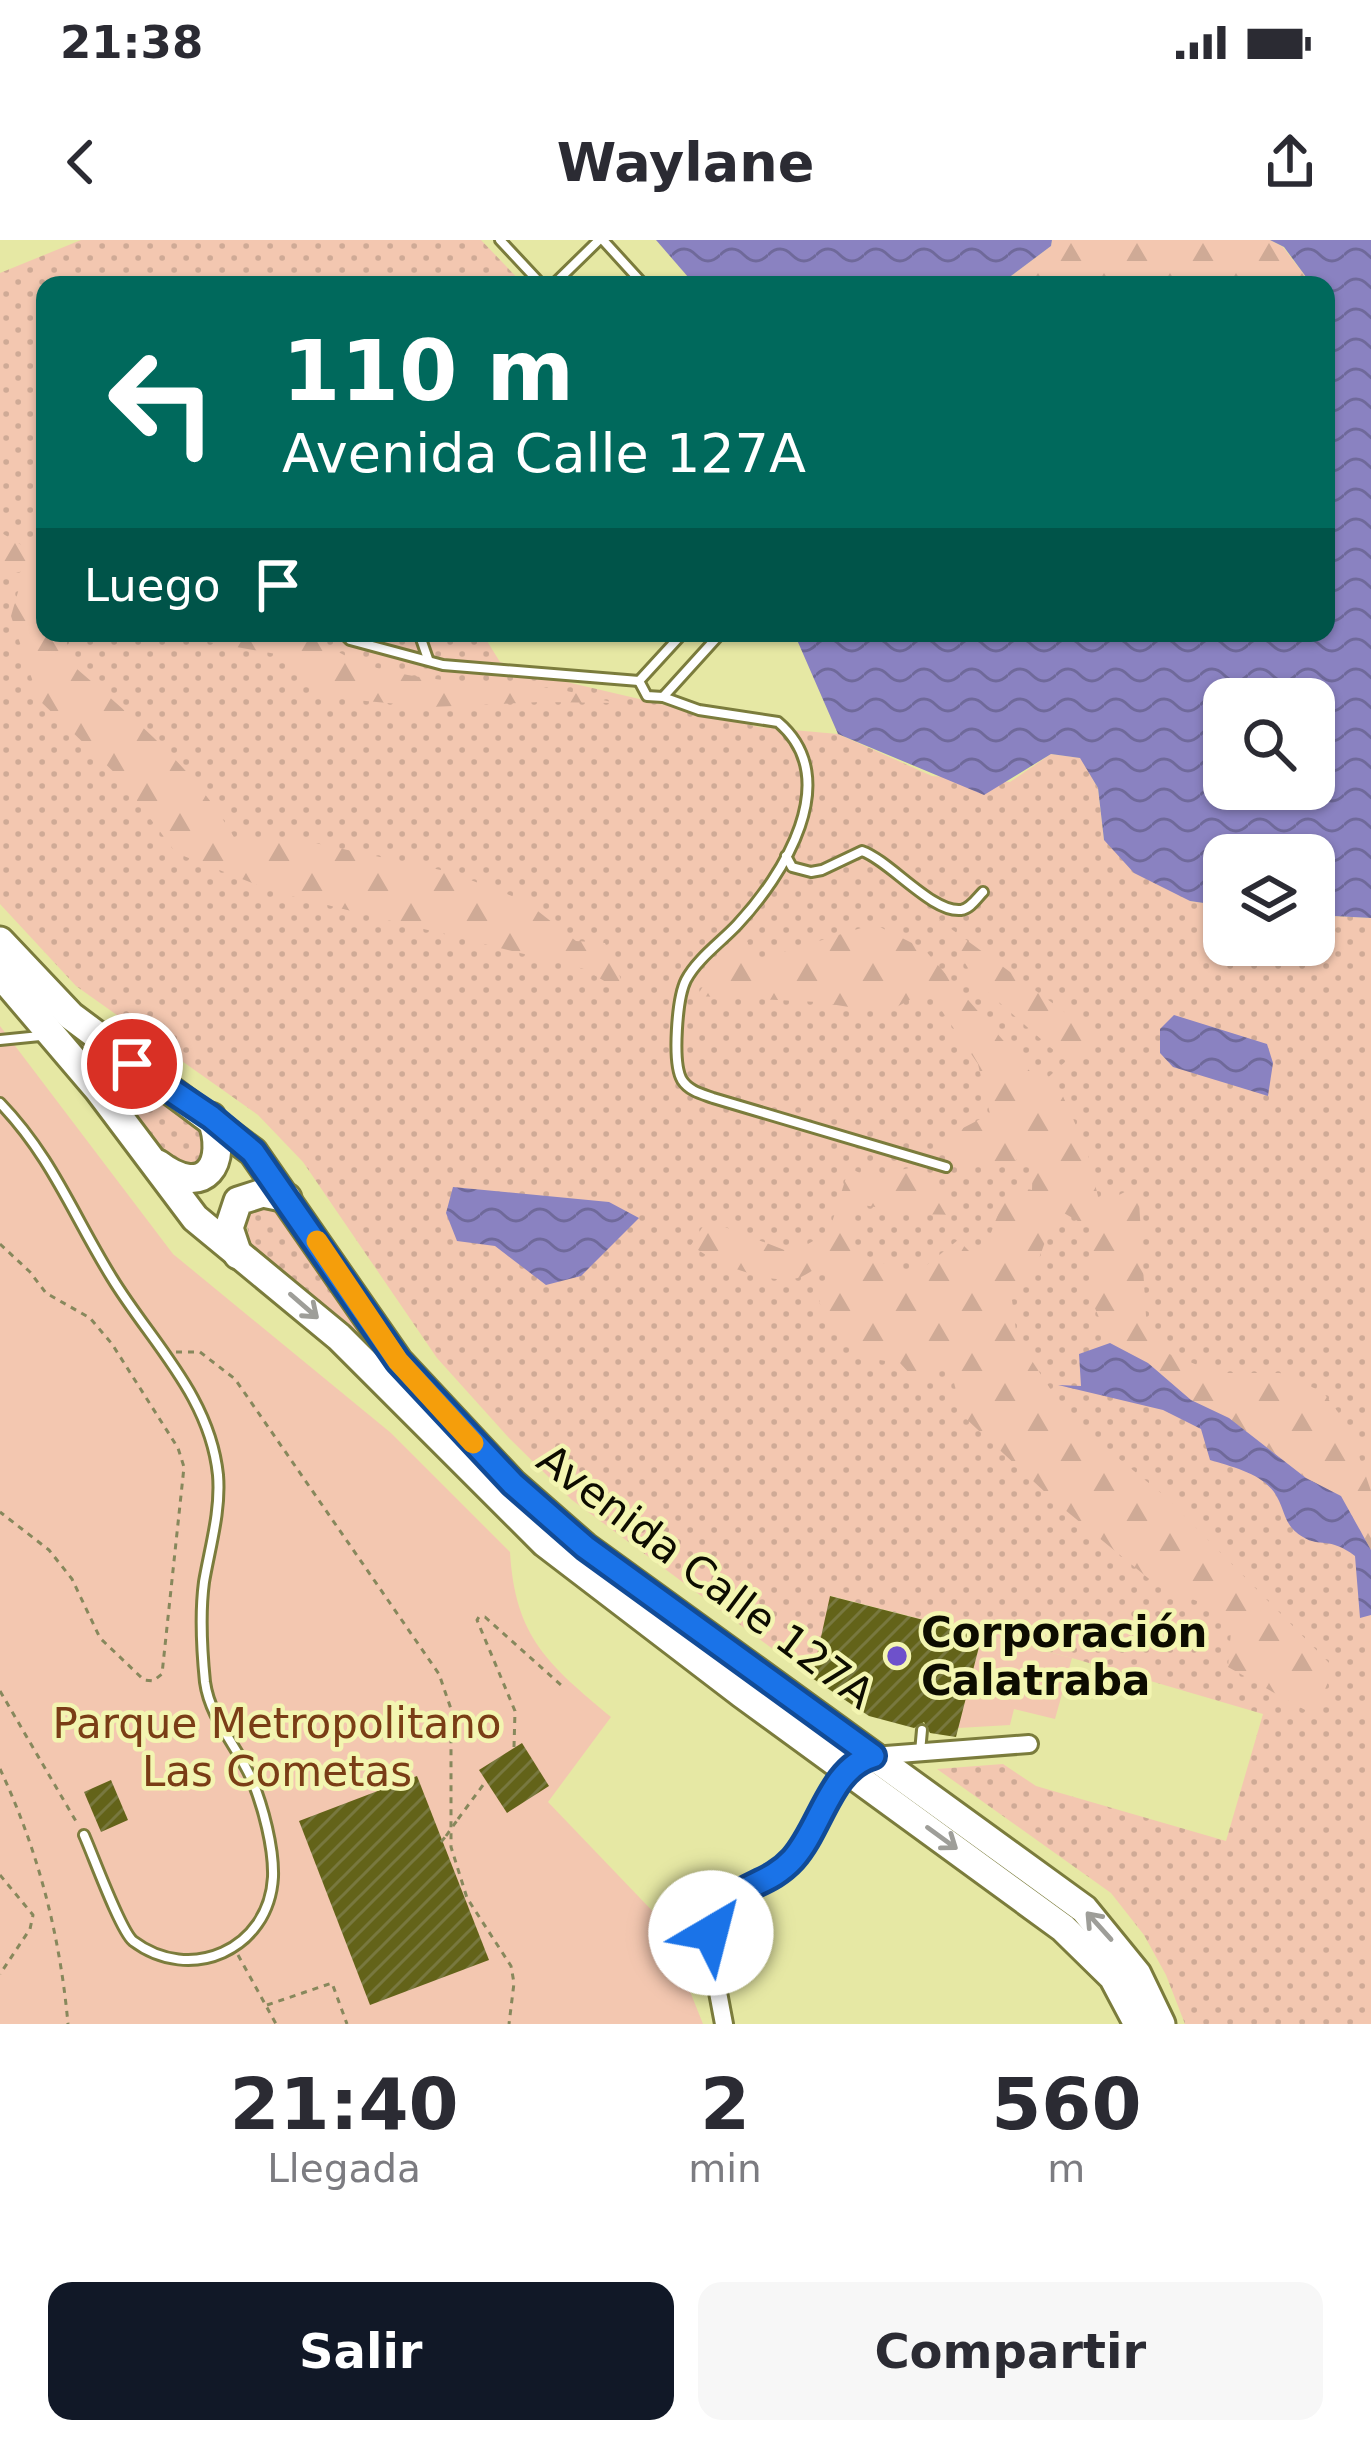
<!DOCTYPE html>
<html lang="es">
<head>
<meta charset="utf-8">
<style>
	:root { --surface:#fff; --page:#f7f7f7; --text:#2b2b33; --muted:#7c7c81; --accent:#111827 }
	body { margin:0; font-family:"DejaVu Sans",sans-serif; background:var(--page); color:var(--text); height:100vh; display:flex; flex-direction:column; font-size:45px; white-space:nowrap }
	* { box-sizing:border-box; margin:0 }
	p { font-size:39px; color:var(--muted) }
	.icon { flex:none; width:66px; height:66px; fill:none; stroke:currentColor; stroke-width:2; stroke-linecap:round; stroke-linejoin:round }
	.map { position:relative; height:1784px; overflow:hidden }
	.side { display:flex; flex-direction:column; background:var(--surface); flex:1 }
	.side>* { flex:none }
	.guide { position:absolute; left:36px; top:36px; width:1299px; height:366px; border-radius:24px; box-shadow:0 3px 9px #0004; background:#00695c; color:#fff; overflow:hidden }
	.controls { position:absolute; left:1203px; top:438px; display:grid; gap:24px }
	.controls a { display:grid; place-items:center; width:132px; height:132px; border-radius:24px; background:var(--surface); box-shadow:0 3px 9px #0004; font-size:60px }
	.pin { position:absolute; display:grid; place-items:center; width:102px; height:102px; color:#fff; margin:-51px; border:6px solid #fff; border-radius:50%; box-shadow:0 3px 12px #0007 }
	.me { position:absolute; width:132px; margin:-66px; rotate:37deg; stroke-linejoin:round; filter:drop-shadow(0 0 9px #0008) }
	.turn { display:flex; align-items:center; gap:42px; height:252px; padding:0 48px; font-size:54px }
	.turn .icon { width:156px; height:156px; stroke-width:2.5 }
	.turn b { display:block; font-size:84px; line-height:102px }
	.then { display:flex; align-items:center; height:114px; padding:0 48px; background:#0003; gap:24px; font-size:45px }
	.eta { display:flex; justify-content:space-evenly; align-items:center; height:204px; text-align:center }
	.eta b { font-size:72px; font-weight:800; line-height:84px }
	.cta { display:flex; gap:24px; margin-top:auto; padding:24px 48px }
	.cta a { flex:1; height:138px; border-radius:24px; background:var(--accent); color:#fff; font-size:48px; font-weight:800; line-height:138px; text-align:center }
	.cta a+a { background:var(--page); color:var(--text) }
	.status { display:flex; justify-content:space-between; align-items:center; height:84px; padding:0 60px; background:var(--surface); direction:ltr }
	.status svg { height:33px; fill:currentColor }
	header { display:flex; justify-content:space-between; align-items:center; height:156px; padding:0 48px; background:var(--surface); font-size:54px; font-weight:800 }
	.map>svg:first-child { display:block }
	.grass { fill:url(#grass-dots) }
	.forest { fill:url(#forest-firs) }
	.green { fill:#f3c7b0 }
	.water { fill:url(#water-waves); fill-rule:evenodd }
	.building { fill:url(#building-hatch) }
	.lines { fill:none; stroke-linecap:round; stroke-linejoin:round }
	.lane-casing { stroke:#7b7c3c; stroke-width:14 }
	.street-casing { stroke:#7b7c3c; stroke-width:22 }
	.primary-casing { stroke:#7b7c3c; stroke-width:33 }
	.path { stroke:#87885c; stroke-width:3; stroke-dasharray:6 6; stroke-linecap:butt }
	.lane { stroke:#fff; stroke-width:8 }
	.street { stroke:#fff; stroke-width:16 }
	.primary { stroke:#fff; stroke-width:27 }
	.path-bridge { stroke:#87885c; stroke-width:3; stroke-dasharray:6 6; stroke-linecap:butt }
	.oneway { stroke:#9e9e99 }
	.route-casing { stroke:#114b97; stroke-width:30 }
	.route { stroke:#1a73e8; stroke-width:21 }
	.slow { stroke:#f59e0b; stroke-width:21 }
	.poi-dot { fill:#6e51cb; stroke:#f3f5b1; stroke-width:4.5 }
	.labels { text-anchor:middle; stroke-width:9; stroke-linejoin:round; paint-order:stroke }
	.street-label { font-size:42px; fill:#0d0c00; stroke:#f3f5b1 }
	.poi-label { font-size:42px; font-weight:bold; fill:#0d0c00; stroke:#f3f5b1; text-anchor:start }
	.park-label { font-size:42px; fill:#7a3d16; stroke:#f3f5b1 }
</style>
</head>
<body>
<div class="status"><b>21:38</b><svg viewBox="0 0 49 12"><path d="M0 12V9h3v3zM5 12V6h3v6zM10 12V3h3v9zM15 12V0h3v12zM26 1h20v11H26zM47 4h2v5h-2z"/></svg></div>
<header><svg class="icon" aria-label="back" viewBox="0 0 24 24"><path d="M15 5l-7 7 7 7"/></svg>Waylane<svg class="icon" aria-label="share" viewBox="0 0 24 24"><path d="M12 15V3M7 8l5-5 5 5M5 13v7h14v-7"/></svg></header>
<div class="map">
<svg width="1371" height="1784" viewBox="0 0 1371 1784">
	<defs>
		<pattern id="grass-dots" width="8" height="8" patternUnits="userSpaceOnUse" patternTransform="scale(3)"><rect width="8" height="8" fill="#f3c7b0"/><path d="M2 2h.1M6 6h.1" fill="none" stroke="#cfaa96" stroke-width="1.8" stroke-linecap="round"/></pattern>
		<pattern id="forest-firs" width="22" height="20" patternUnits="userSpaceOnUse" patternTransform="scale(3)"><rect width="22" height="20" fill="#f3c7b0"/><path d="M5 1l3.5 6h-7zM16 11l3.5 6h-7z" fill="#cfaa96"/></pattern>
		<pattern id="water-waves" width="16" height="10" patternUnits="userSpaceOnUse" patternTransform="scale(3)"><rect width="16" height="10" fill="#8a82c1"/><path d="M0 5q4-4 8 0t8 0" fill="none" stroke="#6f699a"/></pattern>
		<pattern id="building-hatch" width="6" height="6" patternUnits="userSpaceOnUse" patternTransform="scale(3)"><rect width="6" height="6" fill="#636319"/><path d="M-1 1l2-2M0 6l6-6M5 7l2-2" fill="none" stroke="#78783f"/></pattern>
	</defs>
	<rect width="100%" height="100%" fill="#e6e8a4"/>
	<g class="grass">
		<path d="M 81,0 L 481,0 L 524,45 L 45,45 L 45,393 L 482,393 L 500,422 L 571,443 L 759,487 L 838,494 L 932,536 L 1010,542 L 1051,514 L 1081,518 L 1098,548 L 1104,600 L 1190,661 L 1224,666 L 1224,705 L 1314,705 L 1314,675 L 1371,678 L 1371,1784 L 1185,1784 L 1166,1735 L 1144,1695 L 1111,1653 L 937,1529 L 1003,1524 L 1036,1546 L 1226,1601 L 1263,1474 L 1072,1418 L 831,1356 L 812,1438 L 572,1260 L 509,1198 L 437,1118 L 303,922 L 258,875 L 76,746 L 0,664 L 0,33 Z"/>
		<path d="M 57,781 L 209,893 L 203,924 L 172,927 Z"/>
		<path d="M 257,967 L 275,967 L 520,1261 L 250,1007 L 246,979 Z"/>
	</g>
	<g class="forest">
		<path d="M 1052,0 L 1270,0 L 1283,7 L 1312,45 L 999,45 L 1051,6 Z"/>
		<path d="M 0,292 L 45,319 L 45,393 L 66,393 L 69,422 C 131,476 194,527 235,599 L 315,603 L 450,632 L 525,661 L 576,701 L 605,703 L 628,755 L 584,729 L 275,652 L 176,613 L 120,538 L 39,460 L 11,376 L 24,331 L 0,336 Z"/>
		<path d="M 158,393 L 315,393 C 361,446 484,441 550,448 C 572,451 594,458 615,463 L 541,462 L 430,467 L 334,458 L 276,414 Z"/>
		<path d="M 939,680 L 1092,792 L 1084,819 L 1057,843 L 1087,910 L 1100,965 L 1138,945 L 1146,1076 L 1164,1112 L 1218,1133 L 1280,1133 L 1323,1152 L 1349,1187 L 1371,1251 L 1371,1310 L 1341,1256 L 1306,1238 L 1239,1186 L 1191,1160 L 1157,1131 L 1110,1103 L 1088,1052 L 1095,991 L 1057,969 L 1029,1046 L 1010,1045 L 1017,1098 L 1070,1179 L 1166,1257 L 1334,1428 L 1314,1475 L 1228,1427 L 1231,1391 L 1197,1361 L 1159,1347 L 1059,1265 L 963,1176 L 947,1117 L 922,1147 L 900,1123 L 866,1118 L 819,1063 L 831,1018 C 821,1024 808,1035 798,1038 C 767,1045 714,1023 691,1005 L 707,980 L 792,1013 L 829,992 L 849,928 L 869,937 L 909,928 L 959,975 L 917,974 L 851,963 L 851,1009 L 913,1036 L 958,1000 L 980,1022 L 1009,945 L 1032,950 L 1033,912 L 997,929 L 964,921 L 938,901 L 990,874 L 978,824 L 931,755 L 911,759 L 886,773 L 818,762 L 697,756 L 719,720 L 748,702 L 747,723 L 874,684 L 924,709 L 1041,844 L 1066,821 L 977,743 Z"/>
	</g>
	<g class="green">
		<path d="M 0,786 L 173,1014 L 391,1193 L 510,1312 C 515,1398 549,1425 611,1477 L 548,1562 L 662,1681 L 703,1784 L 0,1784 Z"/>
		<path d="M 982,1395 L 1072,1418 L 1055,1479 L 1014,1469 L 1010,1485 L 958,1488 Z"/>
	</g>
	<g class="water">
		<path d="M 656,0 L 1052,0 L 1051,6 L 999,45 L 695,45 Z"/>
		<path d="M 1270,0 L 1371,0 L 1371,678 L 1314,675 L 1314,615 L 1224,615 L 1224,666 L 1190,661 L 1134,633 L 1104,600 L 1098,548 L 1080,518 L 1051,514 L 984,555 L 838,494 L 794,393 L 1326,393 L 1326,45 L 1312,45 L 1284,7 ZM 1224,459 L 1314,459 L 1314,549 L 1224,549 Z"/>
		<path d="M 1174,775 L 1267,804 L 1273,823 L 1268,856 L 1173,827 L 1160,813 L 1160,789 Z"/>
		<path d="M 453,947 L 609,962 L 639,978 L 581,1036 L 546,1045 L 495,1006 L 457,1001 L 446,973 Z"/>
		<path d="M 1110,1103 L 1148,1123 L 1191,1160 L 1229,1178 L 1306,1238 L 1341,1256 L 1371,1310 L 1371,1375 L 1360,1378 L 1355,1316 C 1329,1296 1320,1308 1303,1297 C 1284,1286 1286,1273 1277,1257 C 1265,1234 1233,1227 1210,1220 L 1201,1189 L 1163,1170 L 1058,1145 L 1081,1146 L 1079,1114 Z"/>
	</g>
	<g class="building">
		<path d="M 830,1356 L 982,1395 L 956,1497 L 930,1493 L 924,1482 L 914,1488 L 869,1476 L 812,1438 Z"/>
		<path d="M 522,1503 L 549,1546 L 507,1573 L 479,1530 Z"/>
		<path d="M 417,1536 L 489,1720 L 370,1765 L 299,1581 Z"/>
		<path d="M 111,1540 L 128,1580 L 101,1592 L 84,1552 Z"/>
	</g>
	<g class="lines">
		<defs>
			<g id="lane">
				<path d="M 500,0 L 542,45"/>
				<path d="M 603,0 L 644,45"/>
				<path d="M 553,45 L 599,0"/>
				<path d="M 343,393 L 350,400 L 443,425 L 639,441"/>
				<path d="M 419,393 L 428,419"/>
				<path d="M 639,441 L 647,456 L 663,457 L 721,393"/>
				<path d="M 639,441 L 683,393"/>
				<path d="M 663,457 L 699,470 L 778,482 C 845,539 783,636 737,685 C 721,702 697,719 686,740 C 677,758 672,823 682,840 C 689,851 702,854 713,858 L 946,927"/>
				<path d="M 786,616 L 792,627 L 811,632 L 822,630 L 862,611 C 890,621 932,673 961,670 C 970,669 977,658 983,652"/>
				<path d="M 0,800 L 40,796"/>
				<path d="M 0,863 C 52,917 73,975 112,1038 C 151,1102 210,1156 218,1235 C 221,1271 210,1307 204,1342 C 200,1372 202,1412 205,1442 C 210,1479 238,1507 252,1540 C 263,1566 274,1608 273,1637 C 269,1710 190,1744 133,1701 C 120,1690 93,1615 84,1595"/>
				<path d="M 920,1512 L 922,1490"/>
			</g>
			<g id="street">
				<path d="M 873,1516 L 1029,1504"/>
				<path d="M 724,1784 L 710,1710 L 716,1675 L 738,1650 L 789,1624 L 850,1527"/>
			</g>
			<g id="primary">
				<path d="M 0,701 L 71,776 L 253,912 L 398,1121 L 513,1244 L 585,1307 L 1084,1669 L 1137,1734 L 1161,1784"/>
				<path d="M 0,734 L 98,849 L 195,978 L 339,1097 L 545,1303 L 741,1453 L 1063,1688 L 1113,1737 L 1138,1784"/>
				<path d="M 158,924 C 205,960 229,923 211,877"/>
				<path d="M 238,1015 L 229,988 L 238,961 L 263,953 L 287,958"/>
			</g>
		</defs>
		<use href="#lane" class="lane-casing"/>
		<use href="#street" class="street-casing"/>
		<use href="#primary" class="primary-casing"/>
		<g class="path">
			<path d="M 0,1004 L 30,1032 L 46,1053 L 90,1078 L 112,1104 L 178,1208 L 184,1227 L 162,1434 L 153,1441 L 144,1440 L 100,1398 L 72,1339 L 49,1310 L 0,1272"/>
			<path d="M 176,1112 L 200,1112 L 235,1139 L 439,1434 L 451,1469 L 451,1607 L 467,1658 L 511,1726 L 514,1743 L 509,1784"/>
			<path d="M 0,1451 L 77,1583"/>
			<path d="M 514,1507 L 515,1471 L 477,1380 L 479,1377 L 485,1377 L 561,1445"/>
			<path d="M 0,1529 C 38,1610 60,1695 68,1784"/>
			<path d="M 458,1579 L 486,1541"/>
			<path d="M 441,1602 L 446,1596"/>
			<path d="M 0,1635 L 33,1675 L 30,1689 L 0,1734"/>
			<path d="M 238,1715 L 276,1784"/>
			<path d="M 267,1765 L 332,1743 L 347,1784"/>
		</g>
		<use href="#lane" class="lane"/>
		<use href="#street" class="street"/>
		<use href="#primary" class="primary"/>
		<path class="path-bridge" d="M 446,1596 L 458,1579"/>
	</g>
	<defs><path id="oneway-shaft" d="M-6 0H5M1.5-3L5.5 0L1.5 3" fill="none" stroke-width="1.6" stroke-linecap="round" stroke-linejoin="round" transform="scale(3)"/></defs>
	<g class="oneway">
		<use href="#oneway-shaft" transform="translate(304 1066) rotate(41)"/>
		<use href="#oneway-shaft" transform="translate(942 1598) rotate(36)"/>
		<use href="#oneway-shaft" transform="translate(1099 1686) rotate(-132)"/>
	</g>
	<g class="lines">
		<defs>
			<path id="route" d="M 132,824 L 211,877 L 253,912 L 398,1121 L 513,1244 L 585,1307 L 873,1516 C 830,1528 821,1588 793,1619 C 762,1653 726,1640 711,1693"/>
		</defs>
		<use href="#route" class="route-casing"/>
		<use href="#route" class="route"/>
		<path class="slow" d="M 317,1001 L 398,1121 L 473,1203"/>
	</g>
	<circle class="poi-dot" cx="897" cy="1416" r="12"/>
	<g class="labels">
		<g class="street-label">
			<text transform="translate(706 1336) rotate(37)" y="15">Avenida Calle 127A</text>
		</g>
		<g class="poi-label">
			<text x="921" y="1407">Corporación<tspan x="921" dy="48">Calatraba</tspan></text>
		</g>
		<g class="park-label">
			<text x="277" y="1498">Parque Metropolitano<tspan x="277" dy="48">Las Cometas</tspan></text>
		</g>
	</g>
</svg>
<div class="controls">
<a><svg class="icon" aria-label="search" viewBox="0 0 24 24"><circle cx="10" cy="10" r="6"/><path d="M15 15l6 6"/></svg></a>
<a><svg class="icon" aria-label="layers" viewBox="0 0 24 24"><path d="M12 4l9 5-9 5-9-5zM3 14l9 5 9-5"/></svg></a>
</div>
<div class="pin" style="left:132px;top:824px;background:#d93025"><svg class="icon" aria-label="arrive" viewBox="0 0 24 24"><path d="M6 21V4h12l-3 4 3 4H6"/></svg></div>
<svg class="me" style="left:711px;top:1693px" viewBox="-20 -20 40 40"><circle r="19" fill="#fff"/><path d="M0-13L10 11 0 6-10 11z" fill="#1a73e8"/></svg>
<div class="guide">
<div class="turn"><svg class="icon" aria-label="left" viewBox="0 0 24 24"><path d="M17 20v-9H6M10 6l-5 5 5 5"/></svg><div><b>110 m</b>Avenida Calle 127A</div></div>
<div class="then">Luego<svg class="icon" aria-label="arrive" viewBox="0 0 24 24"><path d="M6 21V4h12l-3 4 3 4H6"/></svg></div>
</div>
</div>
<section class="side">
<div class="eta">
<div><b>21:40</b><p>Llegada</p></div>
<div><b>2</b><p>min</p></div>
<div><b>560</b><p>m</p></div>
</div>
<div class="cta"><a>Salir</a><a>Compartir</a></div>
</section>
</body>
</html>
